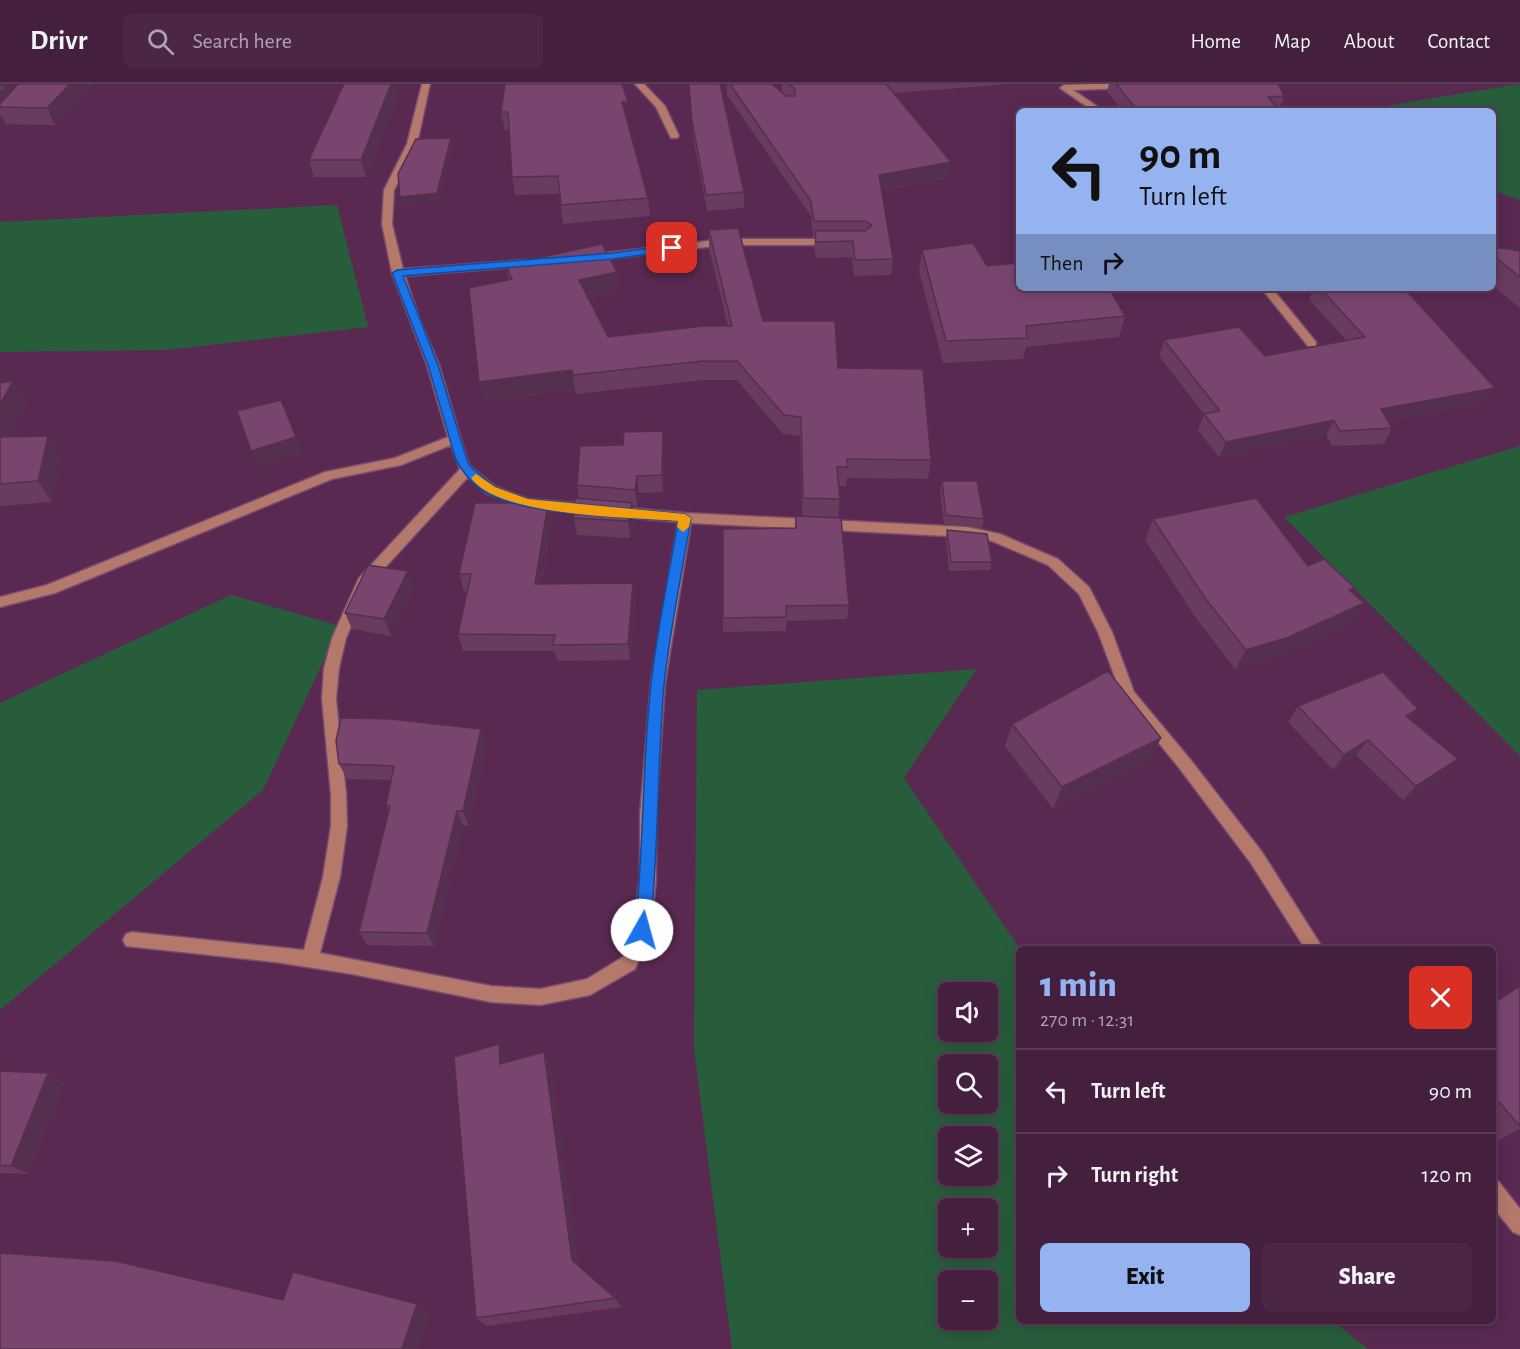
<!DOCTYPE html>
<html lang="en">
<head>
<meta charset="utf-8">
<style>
	:root { --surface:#441f3e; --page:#4b2745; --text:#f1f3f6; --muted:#afa2b0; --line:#5c3d58; --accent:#95b2f1 }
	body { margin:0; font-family:"Alegreya Sans",sans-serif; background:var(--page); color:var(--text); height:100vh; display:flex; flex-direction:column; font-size:22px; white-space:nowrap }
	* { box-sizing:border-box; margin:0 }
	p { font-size:20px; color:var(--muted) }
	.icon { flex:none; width:33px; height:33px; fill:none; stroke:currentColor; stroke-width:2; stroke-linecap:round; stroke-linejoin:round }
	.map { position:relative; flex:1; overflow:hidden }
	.side { position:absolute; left:1016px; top:862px; width:480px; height:378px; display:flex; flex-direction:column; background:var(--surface); border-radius:9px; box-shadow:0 3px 15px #0003,0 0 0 2px var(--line) }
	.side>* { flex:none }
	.top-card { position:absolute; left:1016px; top:24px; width:480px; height:183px; border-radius:9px; box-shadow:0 3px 15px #0003,0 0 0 2px var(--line); background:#95b2f1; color:#111; overflow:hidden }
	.buttons { position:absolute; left:938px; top:898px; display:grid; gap:12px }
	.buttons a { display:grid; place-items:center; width:60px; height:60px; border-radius:9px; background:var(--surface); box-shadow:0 3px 15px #0003,0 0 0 2px var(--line); font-size:30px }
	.pin { position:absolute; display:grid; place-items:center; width:51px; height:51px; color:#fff; margin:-26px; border-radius:12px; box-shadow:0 3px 9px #0006 }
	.me { position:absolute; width:66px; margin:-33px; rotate:7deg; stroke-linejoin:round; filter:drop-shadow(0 0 4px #0008) }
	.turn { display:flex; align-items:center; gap:21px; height:126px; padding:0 24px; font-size:27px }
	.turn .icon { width:78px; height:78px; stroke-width:2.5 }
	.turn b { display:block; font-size:42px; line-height:51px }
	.then { display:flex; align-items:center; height:57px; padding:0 24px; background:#0003; gap:12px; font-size:22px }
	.round { display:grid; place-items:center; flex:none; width:63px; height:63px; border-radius:9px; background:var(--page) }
	.head { display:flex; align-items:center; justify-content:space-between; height:102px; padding:0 24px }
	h1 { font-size:36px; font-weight:800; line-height:45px; color:var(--accent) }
	.button { display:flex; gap:12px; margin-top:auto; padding:12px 24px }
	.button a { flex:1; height:69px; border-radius:9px; background:var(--accent); color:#111; font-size:24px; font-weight:800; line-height:69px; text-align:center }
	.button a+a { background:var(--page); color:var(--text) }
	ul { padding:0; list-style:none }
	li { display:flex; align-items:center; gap:18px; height:84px; padding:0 24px; border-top:2px solid var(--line) }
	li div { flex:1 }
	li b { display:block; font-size:22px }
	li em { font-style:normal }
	header { display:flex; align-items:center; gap:36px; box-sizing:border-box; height:84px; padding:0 30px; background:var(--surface); border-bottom:2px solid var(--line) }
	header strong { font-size:28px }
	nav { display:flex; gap:33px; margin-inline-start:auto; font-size:21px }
	.search { width:420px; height:54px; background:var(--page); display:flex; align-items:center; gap:15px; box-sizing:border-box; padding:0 21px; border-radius:9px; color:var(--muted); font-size:22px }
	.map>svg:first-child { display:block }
	.green { fill:#285d3c; fill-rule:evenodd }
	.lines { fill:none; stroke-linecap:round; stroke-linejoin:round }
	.minor-casing { stroke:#774a6f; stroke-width:3 }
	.minor { fill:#b4796b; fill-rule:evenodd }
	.wall { fill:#683b5f }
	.shaded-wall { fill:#55304e }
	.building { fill:#79456f; stroke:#55304e; stroke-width:1.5 }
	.route { fill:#1a73e8; stroke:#114b97; stroke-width:1.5 }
	.slow { fill:#f59e0b }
</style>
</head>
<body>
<header>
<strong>Drivr</strong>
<div class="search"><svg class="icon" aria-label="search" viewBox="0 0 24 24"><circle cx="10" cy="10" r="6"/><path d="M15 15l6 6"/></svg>Search here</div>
<nav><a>Home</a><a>Map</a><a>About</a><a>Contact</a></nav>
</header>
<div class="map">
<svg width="1520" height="1265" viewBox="0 0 1520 1265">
	<rect width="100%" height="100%" fill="#5a2952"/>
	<g class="green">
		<path d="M 1520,0 L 1520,116 L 1493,106 L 1492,27 L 1354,27 Z"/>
		<path d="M 337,121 L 368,243 L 167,266 L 0,268 L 0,138 Z"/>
		<path d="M 1520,362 L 1520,672 L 1284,433 Z"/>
		<path d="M 231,511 L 340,542 L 263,706 L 0,926 L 0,619 Z"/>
		<path d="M 977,585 L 904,694 L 1020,865 L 1018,1238 L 1334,1238 L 1368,1265 L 732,1265 L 694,965 L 697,606 ZM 948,909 L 987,909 L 987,948 L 948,948 ZM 948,981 L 987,981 L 987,1020 L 948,1020 ZM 948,1053 L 987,1053 L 987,1092 L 948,1092 ZM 948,1125 L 987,1125 L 987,1164 L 948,1164 ZM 948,1197 L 987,1197 L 987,1236 L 948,1236 Z"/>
	</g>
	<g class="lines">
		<defs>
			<g id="minor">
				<path d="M 422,0 L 430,0 L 417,60 L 394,106 L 392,140 L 403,185 L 526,176 L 531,179 L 526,182 L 405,192 L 419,234 L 439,281 L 467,376 L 471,383 L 496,403 L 528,415 L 685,429 L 967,443 L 1000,450 L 1058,475 L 1089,503 L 1112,548 L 1134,608 L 1190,675 L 1262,768 L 1324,866 L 1306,866 L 1250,778 L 1180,685 L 1123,615 L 1098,548 L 1079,510 L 1048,481 L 992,457 L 967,453 L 691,439 L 665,599 L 656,731 L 656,794 L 651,846 L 635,885 L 590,911 L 540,921 L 491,918 L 352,890 L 275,878 L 126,862 L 123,856 L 126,850 L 132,848 L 304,866 L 323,793 L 331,742 L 331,710 L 322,615 L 324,584 L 332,554 L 359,494 L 460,385 L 451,361 L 401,381 L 332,395 L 55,509 L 0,523 L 0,513 L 47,501 L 325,388 L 395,374 L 448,353 L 427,281 L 392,189 L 382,140 L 384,106 L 407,60 ZM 468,393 L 486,409 L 527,424 L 678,438 L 651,599 L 640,731 L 640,794 L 633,846 L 623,873 L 587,895 L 540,905 L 491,902 L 320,869 L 340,793 L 347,742 L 346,710 L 336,615 L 339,584 L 346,554 L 369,501 Z"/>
				<path d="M 635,0 L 644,0 L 665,22 L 679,52 L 677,54 L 671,54 L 656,23 Z"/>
				<path d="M 1092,0 L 1131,0 L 1131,1 L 1127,4 L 1073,6 L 1104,27 L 1093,27 L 1060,4 L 1064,1 Z"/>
				<path d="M 724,155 L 834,155 L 839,158 L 834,161 L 724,161 L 589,177 L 584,174 L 589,171 Z"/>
				<path d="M 1261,204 L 1272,204 L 1316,258 L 1316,262 L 1308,262 Z"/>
				<path d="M 1492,1095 L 1499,1098 L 1520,1125 L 1520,1151 L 1513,1148 L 1492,1122 Z"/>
			</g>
		</defs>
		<use href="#minor" class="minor-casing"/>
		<use href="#minor" class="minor"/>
	</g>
	<g class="wall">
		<path d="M 93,0 L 55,41 L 6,40 L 1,31 L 0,33 L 0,2 L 6,2 L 10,9 Z"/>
		<path d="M 505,0 L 629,36 L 627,36 L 648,114 L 650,132 L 563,140 L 559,110 L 515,111 L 512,93 L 509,45 L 505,46 L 501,28 Z"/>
		<path d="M 689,0 L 744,108 L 744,124 L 707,127 L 693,53 Z"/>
		<path d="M 727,0 L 772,0 L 782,9 L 782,0 L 1010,0 L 894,9 L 949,94 L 881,106 L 893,175 L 891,191 L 854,192 L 852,173 L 816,174 L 814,163 L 815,153 L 813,153 L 811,132 L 727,11 Z"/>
		<path d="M 1109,0 L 1278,0 L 1284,12 L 1279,27 L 1123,27 L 1107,7 Z"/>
		<path d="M 399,9 L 366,93 L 314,93 L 309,76 Z"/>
		<path d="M 709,146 L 763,237 L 838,284 L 931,376 L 928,395 L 847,394 L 846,402 L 839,402 L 840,415 L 838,434 L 849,521 L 847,535 L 786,537 L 786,547 L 723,548 L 723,534 L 795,444 L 796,432 L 802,432 L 800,352 L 783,350 L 737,296 L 704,296 L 576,310 L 575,306 L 484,318 L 509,196 L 506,181 L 617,188 L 619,207 L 588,214 L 608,253 L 728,242 L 709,165 Z"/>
		<path d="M 1492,165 L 1520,167 L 1520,224 L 1492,201 Z"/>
		<path d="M 922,166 L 987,182 L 1125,232 L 1119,253 L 1026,263 L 1023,275 L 943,279 L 919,187 Z"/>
		<path d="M 1314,204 L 1404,204 L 1495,304 L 1485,319 L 1388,338 L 1392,344 L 1384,360 L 1332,362 L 1326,351 L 1219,373 L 1198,346 L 1204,330 L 1159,272 L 1164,256 L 1265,272 L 1346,256 L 1309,215 Z"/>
		<path d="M 0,299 L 26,318 L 8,353 L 61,372 L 52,418 L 0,422 Z"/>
		<path d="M 663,347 L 664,364 L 663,408 L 639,409 L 637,422 L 632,422 L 634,436 L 630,454 L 577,451 L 574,434 L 579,415 L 577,401 L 623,361 Z"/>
		<path d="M 942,397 L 984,435 L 982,444 L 944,440 L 940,405 Z"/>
		<path d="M 548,419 L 552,436 L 541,500 L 635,516 L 630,576 L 557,577 L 555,567 L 463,567 L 458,550 L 467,507 L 464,507 L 459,490 Z"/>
		<path d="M 1153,435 L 1308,482 L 1352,508 L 1351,540 L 1277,573 L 1235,585 L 1196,534 L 1145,456 Z"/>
		<path d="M 947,446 L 992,478 L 990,486 L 949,487 L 946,454 Z"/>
		<path d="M 414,504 L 391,552 L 352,545 L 345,529 Z"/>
		<path d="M 1298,622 L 1418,625 L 1410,635 L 1445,690 L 1403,716 L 1356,671 L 1333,686 L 1288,638 Z"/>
		<path d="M 1012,640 L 1150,676 L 1053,725 L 1005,662 Z"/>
		<path d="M 481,645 L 486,660 L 469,742 L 463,741 L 434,862 L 367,861 L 359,848 L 389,727 L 386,721 L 391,696 L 347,695 L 339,680 Z"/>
		<path d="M 1520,902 L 1520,1045 L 1495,1058 L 1492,1054 L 1492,920 Z"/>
		<path d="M 544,968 L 551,984 L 578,1181 L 615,1214 L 621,1223 L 487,1242 L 476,1234 L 507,976 L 507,978 Z"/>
		<path d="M 0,987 L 48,989 L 64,1000 L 29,1090 L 0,1089 Z"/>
	</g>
	<g class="shaded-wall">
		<path d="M 70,0 L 93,0 L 55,41 L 47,24 Z"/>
		<path d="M 391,0 L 396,0 L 399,9 L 366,93 L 361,76 Z"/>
		<path d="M 6,2 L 15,18 L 0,23 L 0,8 Z"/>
		<path d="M 622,18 L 628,18 L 629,36 L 624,36 Z"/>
		<path d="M 1174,23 L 1173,27 L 1138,27 Z"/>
		<path d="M 451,54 L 453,62 L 439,118 L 402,122 L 400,113 Z"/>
		<path d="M 951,78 L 949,94 L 878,106 L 879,91 Z"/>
		<path d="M 617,188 L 619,207 L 582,215 L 579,196 Z"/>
		<path d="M 572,286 L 575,306 L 484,318 L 479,298 Z"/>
		<path d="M 13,297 L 26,318 L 0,368 L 0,320 Z"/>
		<path d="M 1495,304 L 1485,319 L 1373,341 L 1381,325 Z"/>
		<path d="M 281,316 L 303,370 L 259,384 L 251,367 Z"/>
		<path d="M 1334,336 L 1326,351 L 1219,373 L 1226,358 Z"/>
		<path d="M 663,347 L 664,364 L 663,408 L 662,391 Z"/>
		<path d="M 48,352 L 61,372 L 52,418 L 38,397 Z"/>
		<path d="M 637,392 L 639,409 L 637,422 L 635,406 Z"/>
		<path d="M 548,419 L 552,436 L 538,516 L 535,500 Z"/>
		<path d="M 632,419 L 634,436 L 630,454 L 628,437 Z"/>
		<path d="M 408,487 L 414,504 L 391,552 L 384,535 Z"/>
		<path d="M 633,499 L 635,516 L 630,576 L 628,560 Z"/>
		<path d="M 1364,519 L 1351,540 L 1277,573 L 1235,585 L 1246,566 Z"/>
		<path d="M 1418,625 L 1405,641 L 1406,632 Z"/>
		<path d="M 481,645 L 486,660 L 469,742 L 463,727 Z"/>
		<path d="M 1161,654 L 1150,676 L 1053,725 L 1062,703 Z"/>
		<path d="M 1368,656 L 1356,671 L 1333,686 L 1344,671 Z"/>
		<path d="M 1458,675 L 1445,690 L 1403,716 L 1416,702 Z"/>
		<path d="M 457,727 L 463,741 L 434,862 L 427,849 Z"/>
		<path d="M 499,960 L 507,976 L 508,995 L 500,980 Z"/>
		<path d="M 544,968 L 551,984 L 579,1186 L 572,1176 Z"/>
		<path d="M 48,989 L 64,1000 L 29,1090 L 11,1082 Z"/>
		<path d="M 417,1220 L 430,1229 L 418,1265 L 402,1265 Z"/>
	</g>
	<g class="building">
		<path d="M 18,0 L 70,0 L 47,24 L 0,23 L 0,20 Z"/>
		<path d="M 344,0 L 391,0 L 361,76 L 309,76 Z"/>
		<path d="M 505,0 L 622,0 L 628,18 L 622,18 L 648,114 L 561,121 L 558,92 L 512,93 L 508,28 L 501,28 Z"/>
		<path d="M 689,0 L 720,0 L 744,108 L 706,111 L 692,37 Z"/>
		<path d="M 730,0 L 772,0 L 786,12 L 795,12 L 795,5 L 789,0 L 886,0 L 951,78 L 879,91 L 893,175 L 855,176 L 853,157 L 816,158 L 815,147 L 865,147 L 872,141 L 865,137 L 814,137 L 811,117 Z"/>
		<path d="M 1116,0 L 1278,0 L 1284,12 L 1268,13 L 1276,22 L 1272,23 L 1276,27 L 1178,27 L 1174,23 L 1138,27 Z"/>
		<path d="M 0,2 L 6,2 L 0,8 Z"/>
		<path d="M 451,54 L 437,109 L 400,113 L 398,90 L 416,55 Z"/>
		<path d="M 738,144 L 763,237 L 835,237 L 838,284 L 923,285 L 931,376 L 847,375 L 848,383 L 837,383 L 840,415 L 803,414 L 801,333 L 784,331 L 737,277 L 703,277 L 573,291 L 572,286 L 479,298 L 469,204 L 512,195 L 506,181 L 602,160 L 617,188 L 579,196 L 608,253 L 704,242 L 732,242 L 709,146 Z"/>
		<path d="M 973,159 L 987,182 L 1018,179 L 1018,204 L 1109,204 L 1125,232 L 1026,242 L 1027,254 L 946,257 L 922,166 Z"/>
		<path d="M 1502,164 L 1520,167 L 1520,193 L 1492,171 L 1492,165 Z"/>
		<path d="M 1320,204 L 1404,204 L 1495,304 L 1381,325 L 1392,344 L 1340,347 L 1334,336 L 1226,358 L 1204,330 L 1220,327 L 1164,256 L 1239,243 L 1265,272 L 1365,253 Z"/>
		<path d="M 13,297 L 0,320 L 0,299 Z"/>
		<path d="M 281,316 L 296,353 L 251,367 L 237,327 Z"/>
		<path d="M 663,347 L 662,391 L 637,392 L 635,406 L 577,401 L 580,362 L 623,361 L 624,348 Z"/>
		<path d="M 48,352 L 38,397 L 0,400 L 0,353 Z"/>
		<path d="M 942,397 L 977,397 L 984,435 L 946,431 Z"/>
		<path d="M 575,414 L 632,419 L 628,437 L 574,434 Z"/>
		<path d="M 1256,414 L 1308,482 L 1324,475 L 1355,504 L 1349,506 L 1364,519 L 1289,553 L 1246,566 L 1205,514 L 1153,435 Z"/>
		<path d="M 475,419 L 548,419 L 535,500 L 633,499 L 628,560 L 553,561 L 555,551 L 458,550 L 471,490 L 459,490 Z"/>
		<path d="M 796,432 L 841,434 L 849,521 L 786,522 L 786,533 L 723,534 L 723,445 L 796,444 Z"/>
		<path d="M 947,446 L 987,450 L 992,478 L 951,478 Z"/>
		<path d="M 368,481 L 408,487 L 384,535 L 345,529 Z"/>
		<path d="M 1108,587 L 1161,654 L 1062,703 L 1012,640 Z"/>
		<path d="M 1383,588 L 1418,625 L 1406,632 L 1458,675 L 1416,702 L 1368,656 L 1344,671 L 1298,622 Z"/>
		<path d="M 341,634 L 391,635 L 481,645 L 463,727 L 457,727 L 427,849 L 359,848 L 390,722 L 386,721 L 394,682 L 339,680 L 336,657 Z"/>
		<path d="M 1520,902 L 1520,1042 L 1492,1010 L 1492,920 Z"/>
		<path d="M 499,960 L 500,980 L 544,968 L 572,1176 L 615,1214 L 476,1234 L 454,973 Z"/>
		<path d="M 0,987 L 48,989 L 11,1082 L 0,1081 Z"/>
		<path d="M 0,1169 L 115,1177 L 283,1216 L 293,1188 L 417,1220 L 402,1265 L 0,1265 Z"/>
	</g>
	<path class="route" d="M 672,161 L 677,164 L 676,166 L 613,175 L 403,192 L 438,281 L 467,376 L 471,383 L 495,403 L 528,415 L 685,430 L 691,434 C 682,489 670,545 664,601 C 657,683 659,765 650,846 L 648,851 L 642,854 L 637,851 L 635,846 C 644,765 642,682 651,600 C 657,546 669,491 678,437 C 630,433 527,432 487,409 C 474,402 463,388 456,376 L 428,281 L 392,189 L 397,186 L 613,169 Z"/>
	<path class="slow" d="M 476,390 L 495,403 L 528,415 L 685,430 L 691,434 L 689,443 L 683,448 L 677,443 L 678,437 C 630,433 499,433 471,394 Z"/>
</svg>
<div class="buttons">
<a><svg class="icon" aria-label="sound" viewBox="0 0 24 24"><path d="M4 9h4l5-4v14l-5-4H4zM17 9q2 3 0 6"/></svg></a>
<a><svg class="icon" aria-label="search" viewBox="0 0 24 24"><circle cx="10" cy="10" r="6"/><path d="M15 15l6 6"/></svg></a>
<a><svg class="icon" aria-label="layers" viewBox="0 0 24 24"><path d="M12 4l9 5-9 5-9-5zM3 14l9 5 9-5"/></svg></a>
<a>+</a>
<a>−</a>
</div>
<div class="pin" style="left:672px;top:164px;background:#d93025"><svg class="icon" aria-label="arrive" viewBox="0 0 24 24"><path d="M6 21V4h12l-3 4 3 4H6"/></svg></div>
<svg class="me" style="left:642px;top:846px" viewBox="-20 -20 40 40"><circle r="19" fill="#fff"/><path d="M0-13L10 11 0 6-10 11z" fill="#1a73e8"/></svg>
<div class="top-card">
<div class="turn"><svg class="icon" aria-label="left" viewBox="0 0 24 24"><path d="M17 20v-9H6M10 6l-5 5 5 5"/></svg><div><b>90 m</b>Turn left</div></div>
<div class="then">Then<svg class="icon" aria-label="right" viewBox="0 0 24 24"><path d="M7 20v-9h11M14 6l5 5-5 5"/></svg></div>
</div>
<section class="side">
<div class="head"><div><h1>1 min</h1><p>270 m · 12:31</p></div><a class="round" style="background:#d93025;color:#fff"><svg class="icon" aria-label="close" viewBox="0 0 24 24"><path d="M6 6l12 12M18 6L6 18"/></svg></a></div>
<ul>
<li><svg class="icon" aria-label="left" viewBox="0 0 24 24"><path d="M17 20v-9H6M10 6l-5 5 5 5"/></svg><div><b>Turn left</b></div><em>90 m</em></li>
<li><svg class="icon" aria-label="right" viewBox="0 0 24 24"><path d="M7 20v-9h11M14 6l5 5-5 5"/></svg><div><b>Turn right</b></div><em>120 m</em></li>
</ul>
<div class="button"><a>Exit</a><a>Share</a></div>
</section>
</div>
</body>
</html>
